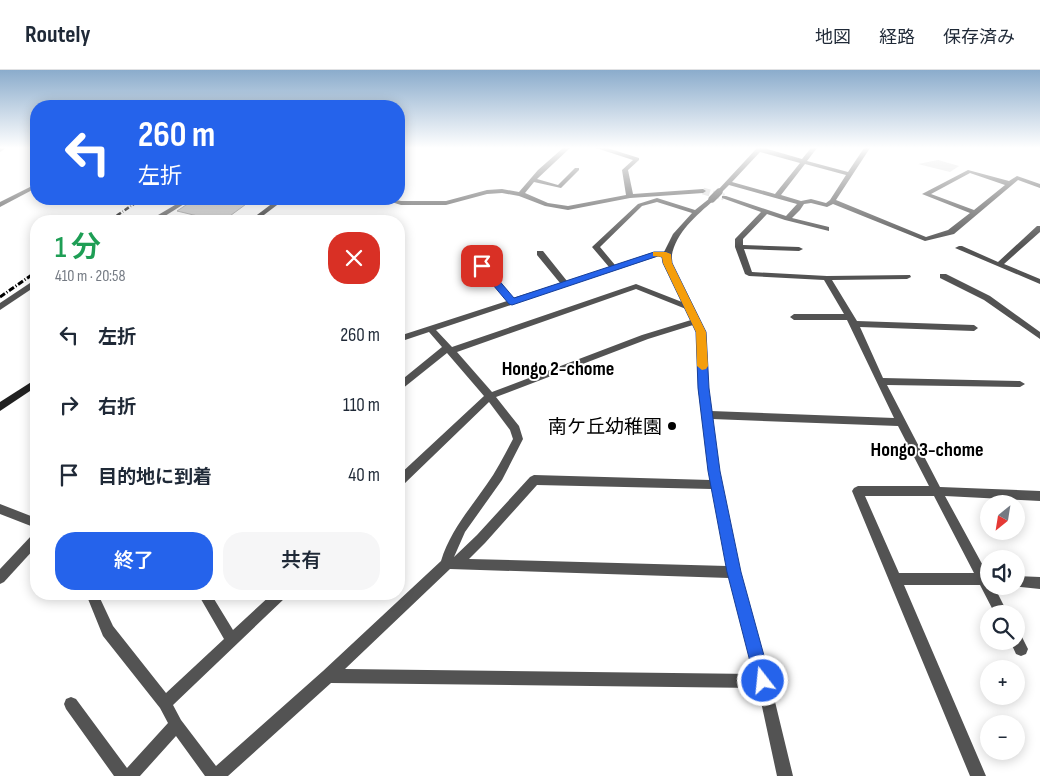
<!DOCTYPE html>
<html lang="ja">
<head>
<meta charset="utf-8">
<style>
	:root { --surface:#fff; --page:#f6f6f7; --text:#1f2937; --muted:#747a83; --line:#e0e1e3; --accent:#2563eb }
	body { margin:0; font-family:"Sofia Sans Condensed","Noto Sans JP",sans-serif; background:var(--page); color:var(--text); height:100vh; display:flex; flex-direction:column; font-size:19px; white-space:nowrap }
	* { box-sizing:border-box; margin:0 }
	p { font-size:16px; color:var(--muted) }
	.icon { flex:none; width:28px; height:28px; fill:none; stroke:currentColor; stroke-width:2; stroke-linecap:round; stroke-linejoin:round }
	.map { position:relative; flex:1; overflow:hidden }
	.sheet { position:absolute; left:30px; top:145px; width:375px; height:385px; display:flex; flex-direction:column; background:var(--surface); border-radius:20px; box-shadow:0 2px 12px #0003 }
	.sheet>* { flex:none }
	.top-card { position:absolute; left:30px; top:30px; width:375px; height:105px; border-radius:20px; box-shadow:0 2px 12px #0003; background:#2563eb; color:#fff; overflow:hidden }
	.needle { width:32px; rotate:210deg }
	.buttons { position:absolute; left:980px; top:425px; display:grid; gap:10px }
	.buttons a { display:grid; place-items:center; width:45px; height:45px; border-radius:50%; background:var(--surface); box-shadow:0 2px 12px #0003; font-size:25px }
	.pin { position:absolute; display:grid; place-items:center; width:42px; height:42px; color:#fff; margin:-21px; border-radius:10px; box-shadow:0 2px 8px #0006 }
	.me { position:absolute; width:55px; margin:-28px; rotate:344deg; stroke-linejoin:round; filter:drop-shadow(0 0 4px #0008) }
	.turn { display:flex; align-items:center; gap:18px; height:105px; padding:0 25px; font-size:22px }
	.turn .icon { width:65px; height:65px; stroke-width:2.5 }
	.turn b { display:block; font-size:35px; line-height:42px }
	.round { display:grid; place-items:center; flex:none; width:52px; height:52px; border-radius:20px; background:var(--page) }
	.overview { display:flex; align-items:center; justify-content:space-between; height:85px; padding:0 25px }
	h1 { font-size:30px; font-weight:600; line-height:38px; color:#1e9e55 }
	.button { display:flex; gap:10px; margin-top:auto; padding:10px 25px }
	.button a { flex:1; height:58px; border-radius:20px; background:var(--accent); color:#fff; font-size:20px; font-weight:600; line-height:58px; text-align:center }
	.button a+a { background:var(--page); color:var(--text) }
	ul { padding:0; list-style:none }
	li { display:flex; align-items:center; gap:15px; height:70px; padding:0 25px }
	li div { flex:1 }
	li b { display:block; font-size:19px }
	li em { font-style:normal }
	header { display:flex; align-items:center; gap:30px; box-sizing:border-box; height:70px; padding:0 25px; background:var(--surface); border-bottom:1px solid var(--line) }
	header strong { font-size:24px }
	nav { display:flex; gap:28px; margin-inline-start:auto; font-size:18px }
	.map>svg:first-child { display:block }
	.green { fill:#dadada }
	.building { fill:#c3c3c3; stroke:#979797 }
	.lines { fill:none; stroke-linecap:round; stroke-linejoin:round }
	.street-tunnel { stroke:#d9d9d9; stroke-width:7; stroke-dasharray:7 3; stroke-linecap:butt }
	.street { fill:#535353; fill-rule:evenodd }
	.secondary { fill:#202020; fill-rule:evenodd }
	.rail-far1 { stroke:#000; stroke-width:2.5; stroke-dasharray:5 2 0.5 2; stroke-linecap:butt }
	.rail { stroke:#000; stroke-width:3; stroke-dasharray:6 2 1 2; stroke-linecap:butt }
	.street-bridge { stroke:#535353; stroke-width:7 }
	.route { fill:#2563eb; stroke:#184099 }
	.slow { fill:#f59e0b }
	.poi-dot { fill:#000; stroke:#fff; stroke-width:2 }
	.labels { text-anchor:middle; stroke-width:4; stroke-linejoin:round; paint-order:stroke }
	.poi-label { font-size:19px; fill:#000; stroke:#fff; text-anchor:end }
	.neighbourhood-label { font-size:20px; font-weight:bold; fill:#000; stroke:#fff }
</style>
</head>
<body>
<header>
<strong>Routely</strong>
<nav><a>地図</a><a>経路</a><a>保存済み</a></nav>
</header>
<div class="map">
<svg width="1040" height="706" viewBox="0 0 1040 706">
	<rect width="100%" height="100%" fill="#fff"/>
	<path class="green" d="M 938,90 L 959,96 L 950,102 L 918,94 Z"/>
	<path class="building" d="M 195,129 L 253,129 L 223,151 L 195,151 L 202,147 L 177,141 Z"/>
	<g class="lines">
		<path class="street-tunnel" d="M 703,121 L 724,127"/>
		<g class="street">
			<path d="M 0,78 L 6,78 L 0,82 Z"/>
			<path d="M 563,78 L 570,78 L 537,109 L 558,115 L 575,98 L 579,98 L 579,100 L 561,118 L 534,112 L 525,123 L 548,133 L 568,136 L 626,125 L 622,100 L 633,90 L 596,78 L 607,78 L 639,88 L 639,90 L 628,100 L 633,124 L 703,119 L 706,121 L 703,123 L 630,128 L 568,140 L 545,136 L 519,126 L 502,123 L 487,124 L 446,135 L 401,135 L 382,129 L 392,129 L 401,131 L 446,131 L 487,120 L 502,119 L 519,122 L 538,100 Z"/>
			<path d="M 757,78 L 764,78 L 802,89 L 811,78 L 817,78 L 807,91 L 848,102 L 864,78 L 870,78 L 836,130 L 926,167 L 948,160 L 970,143 L 922,124 L 968,100 L 1009,111 L 1017,106 L 1040,114 L 1040,118 L 1018,110 L 954,164 L 925,171 L 833,134 L 827,137 L 811,133 L 804,134 L 800,140 L 792,148 L 829,157 L 829,161 L 785,150 L 767,144 L 743,169 L 743,175 L 799,177 L 803,179 L 799,181 L 744,179 L 752,202 L 827,206 L 910,205 L 911,207 L 907,209 L 832,210 L 857,251 L 974,255 L 978,258 L 974,261 L 860,257 L 883,308 L 1020,311 L 1025,314 L 1020,317 L 887,315 L 940,417 L 1040,421 L 1040,431 L 945,426 L 987,503 L 989,504 L 989,516 L 994,516 L 1008,544 L 995,544 L 980,515 L 904,515 L 986,706 L 970,706 L 852,421 L 854,418 L 858,416 L 929,416 L 898,356 L 712,349 L 719,401 L 740,502 L 770,611 L 793,706 L 777,706 L 758,618 L 331,613 L 228,706 L 205,706 L 176,666 L 140,706 L 114,706 L 66,639 L 64,634 L 66,629 L 71,627 L 76,629 L 127,698 L 168,653 L 160,638 L 103,566 L 86,524 L 98,524 L 113,556 L 166,623 L 224,569 L 198,524 L 211,524 L 233,560 L 272,524 L 287,524 L 285,528 L 173,635 L 181,650 L 216,696 L 323,601 L 441,491 C 450,461 470,439 487,414 C 497,400 505,384 513,369 L 510,360 L 489,332 L 403,415 L 399,416 L 399,405 L 484,326 L 447,283 L 402,319 L 399,320 L 399,312 L 442,277 L 429,262 L 399,272 L 399,266 L 507,231 L 479,198 L 479,194 L 485,194 L 513,228 L 560,213 L 537,185 L 537,181 L 543,181 L 567,211 L 609,197 L 592,177 L 638,134 L 657,128 L 695,140 L 710,128 L 714,128 L 714,130 C 695,147 672,165 671,193 L 705,262 L 708,318 L 711,341 L 894,348 L 847,250 L 794,250 L 790,247 L 794,244 L 844,244 L 824,210 L 749,206 L 745,204 L 735,177 L 735,169 L 761,142 L 722,128 L 722,126 L 726,126 L 786,146 L 797,134 L 729,115 L 721,123 L 717,123 L 717,121 ZM 760,82 L 800,93 L 775,124 L 732,112 ZM 805,94 L 846,105 L 830,130 L 826,133 L 811,129 L 801,131 L 781,125 ZM 970,103 L 1005,115 L 974,140 L 931,124 ZM 657,132 L 692,143 L 673,164 L 664,182 L 654,182 L 615,195 L 600,177 L 642,136 ZM 658,186 L 663,186 L 663,193 L 682,232 L 636,214 L 452,277 L 436,260 ZM 636,219 L 686,239 L 691,250 L 642,265 L 492,322 L 457,282 ZM 693,255 L 697,262 L 698,318 L 710,410 L 534,405 L 530,407 L 477,465 L 454,487 L 465,462 L 502,410 L 523,369 L 519,356 L 496,327 L 648,269 ZM 537,415 L 712,419 L 727,496 L 469,489 L 485,473 ZM 865,426 L 934,426 L 974,503 L 899,503 ZM 450,499 L 729,508 L 754,604 L 345,599 Z"/>
			<path d="M 36,114 L 36,118 L 0,137 L 0,132 Z"/>
			<path d="M 185,129 L 192,129 L 157,151 L 148,151 Z"/>
			<path d="M 1037,156 L 1040,156 L 1040,162 L 1004,194 L 1040,209 L 1040,214 L 955,178 L 959,176 L 962,176 L 998,192 Z"/>
			<path d="M 940,204 L 946,204 L 990,226 L 1040,262 L 1040,269 L 984,230 L 940,208 Z"/>
			<path d="M 33,211 L 36,211 L 36,216 L 0,240 L 0,233 Z"/>
			<path d="M 0,434 L 36,448 L 36,458 L 0,444 Z"/>
			<path d="M 36,464 L 36,477 L 4,512 L 0,514 L 0,499 L 32,465 Z"/>
			<path d="M 1016,506 L 1040,507 L 1040,519 L 1012,516 L 1016,516 Z"/>
			<path d="M 1016,564 L 1021,565 L 1028,579 L 1026,584 L 1021,586 L 1016,584 L 1010,571 L 1016,571 Z"/>
		</g>
		<g class="secondary">
			<path d="M 278,129 L 285,129 L 256,151 L 249,151 Z"/>
			<path d="M 36,309 L 36,317 L 0,341 L 0,332 Z"/>
		</g>
		<path class="rail-far1" d="M 109,151 L 141,129"/>
		<path class="rail" d="M 0,227 L 36,202"/>
		<path class="street-bridge" d="M 712,129 L 719,122"/>
	</g>
	<linearGradient id="sky" x2="0" y2="1"><stop stop-color="#8baccc"/><stop offset="0.44" stop-color="#fff"/><stop offset="1" stop-color="#fff" stop-opacity="0"/></linearGradient>
	<rect width="1040" height="177" fill="url(#sky)"/>
	<path class="route" d="M 654,182 L 666,182 L 671,184 L 672,193 L 706,262 L 709,318 L 720,401 L 741,502 L 771,611 L 769,616 L 763,619 L 758,616 L 755,611 L 727,502 L 708,401 L 698,318 L 696,262 L 663,193 L 662,187 L 658,186 L 512,235 L 509,234 L 477,196 L 485,194 L 514,228 Z"/>
	<path class="slow" d="M 653,182 L 666,182 L 671,184 L 672,193 L 706,262 L 708,296 L 706,299 L 702,300 L 697,296 L 696,262 L 663,193 L 662,187 L 653,186 Z"/>
	<circle class="poi-dot" cx="672" cy="356" r="5"/>
	<g class="labels">
		<g class="poi-label">
			<text x="662" y="363">南ケ丘幼稚園</text>
		</g>
		<g class="neighbourhood-label">
			<text x="558" y="305">Hongo 2-chome</text>
			<text x="927" y="386">Hongo 3-chome</text>
		</g>
	</g>
</svg>
<div class="buttons">
<a><svg class="needle" viewBox="-14 -14 28 28"><path d="M0-13l5 13h-10z" fill="#e53935"/><path d="M0 13l5-13h-10z" fill="#747a83"/></svg></a>
<a><svg class="icon" aria-label="sound" viewBox="0 0 24 24"><path d="M4 9h4l5-4v14l-5-4H4zM17 9q2 3 0 6"/></svg></a>
<a><svg class="icon" aria-label="search" viewBox="0 0 24 24"><circle cx="10" cy="10" r="6"/><path d="M15 15l6 6"/></svg></a>
<a>+</a>
<a>−</a>
</div>
<div class="pin" style="left:482px;top:196px;background:#d93025"><svg class="icon" aria-label="arrive" viewBox="0 0 24 24"><path d="M6 21V4h12l-3 4 3 4H6"/></svg></div>
<svg class="me" style="left:763px;top:611px" viewBox="-20 -20 40 40"><circle r="17" fill="#2563eb" stroke="#fff" stroke-width="3"/><path d="M0-11L8 9 0 5-8 9z" fill="#fff"/></svg>
<div class="top-card">
<div class="turn"><svg class="icon" aria-label="left" viewBox="0 0 24 24"><path d="M17 20v-9H6M10 6l-5 5 5 5"/></svg><div><b>260 m</b>左折</div></div>
</div>
<section class="sheet">
<div class="overview"><div><h1>1 分</h1><p>410 m · 20:58</p></div><a class="round" style="background:#d93025;color:#fff"><svg class="icon" aria-label="close" viewBox="0 0 24 24"><path d="M6 6l12 12M18 6L6 18"/></svg></a></div>
<ul>
<li><svg class="icon" aria-label="left" viewBox="0 0 24 24"><path d="M17 20v-9H6M10 6l-5 5 5 5"/></svg><div><b>左折</b></div><em>260 m</em></li>
<li><svg class="icon" aria-label="right" viewBox="0 0 24 24"><path d="M7 20v-9h11M14 6l5 5-5 5"/></svg><div><b>右折</b></div><em>110 m</em></li>
<li><svg class="icon" aria-label="arrive" viewBox="0 0 24 24"><path d="M6 21V4h12l-3 4 3 4H6"/></svg><div><b>目的地に到着</b></div><em>40 m</em></li>
</ul>
<div class="button"><a>終了</a><a>共有</a></div>
</section>
</div>
</body>
</html>
